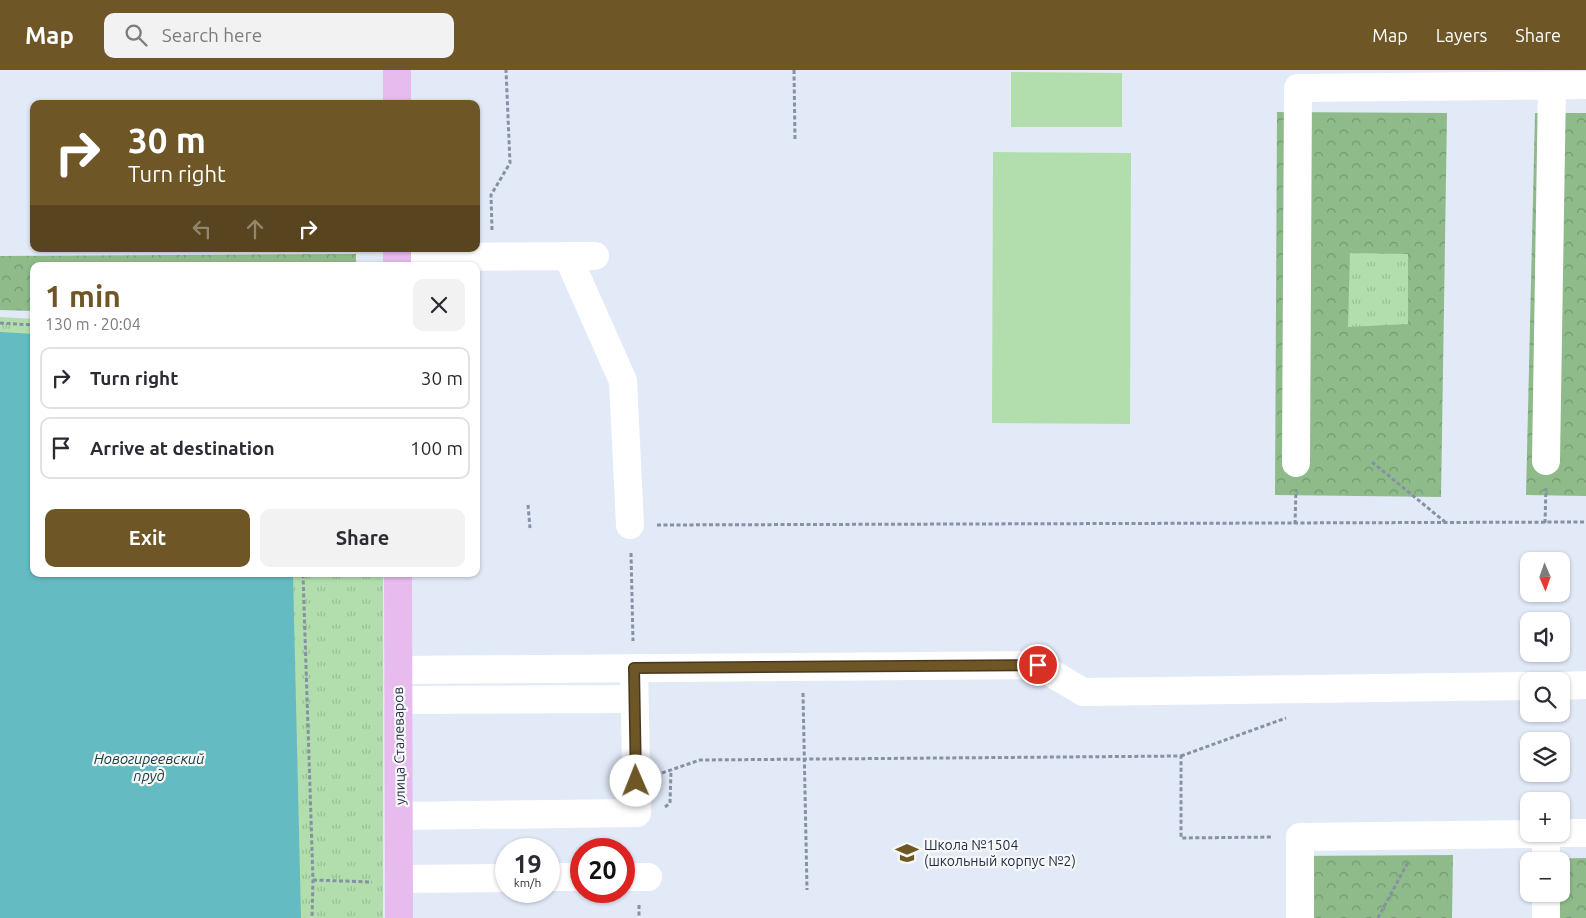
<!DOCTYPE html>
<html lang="en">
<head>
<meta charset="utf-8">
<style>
	:root { --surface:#fff; --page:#f2f2f3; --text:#2b2b33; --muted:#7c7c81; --line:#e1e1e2; --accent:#6e5627 }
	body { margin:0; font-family:Ubuntu,sans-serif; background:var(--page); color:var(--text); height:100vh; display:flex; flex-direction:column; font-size:19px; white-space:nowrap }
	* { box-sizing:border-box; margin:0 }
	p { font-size:16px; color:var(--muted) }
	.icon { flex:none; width:28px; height:28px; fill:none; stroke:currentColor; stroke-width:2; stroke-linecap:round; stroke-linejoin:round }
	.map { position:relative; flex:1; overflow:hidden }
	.side { position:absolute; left:30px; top:192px; width:450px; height:315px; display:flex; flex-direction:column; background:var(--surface); border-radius:10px; box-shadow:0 1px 4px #0004 }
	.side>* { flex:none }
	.banner { position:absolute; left:30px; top:30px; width:450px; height:152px; border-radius:10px; box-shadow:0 1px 4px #0004; background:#6e5627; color:#fff; overflow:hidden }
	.needle { width:32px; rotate:178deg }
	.buttons { position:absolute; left:1520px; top:482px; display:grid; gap:10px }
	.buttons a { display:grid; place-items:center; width:50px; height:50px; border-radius:10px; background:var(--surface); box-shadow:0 1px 4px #0004; font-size:25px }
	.speed { position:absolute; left:495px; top:768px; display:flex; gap:10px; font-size:25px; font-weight:700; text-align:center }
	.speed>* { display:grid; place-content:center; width:65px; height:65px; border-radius:50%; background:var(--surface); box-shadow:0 1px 4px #0004; line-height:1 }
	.speed small { font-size:12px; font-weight:400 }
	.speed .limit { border:8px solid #d22; background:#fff; color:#111 }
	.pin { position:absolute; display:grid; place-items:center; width:42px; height:42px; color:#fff; margin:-21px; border:2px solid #fff; border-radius:50%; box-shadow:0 1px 5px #0007 }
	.me { position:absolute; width:55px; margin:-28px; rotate:359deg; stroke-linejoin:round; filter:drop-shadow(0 0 4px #0008) }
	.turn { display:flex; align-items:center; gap:18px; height:105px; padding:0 15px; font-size:22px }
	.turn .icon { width:65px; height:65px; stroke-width:2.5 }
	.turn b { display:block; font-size:35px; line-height:42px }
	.lanes { display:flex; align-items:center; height:48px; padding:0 15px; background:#0003; justify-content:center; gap:25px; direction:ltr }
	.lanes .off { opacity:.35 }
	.round { display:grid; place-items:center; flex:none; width:52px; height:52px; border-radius:10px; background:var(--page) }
	.summary { display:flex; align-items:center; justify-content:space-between; height:85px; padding:0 15px }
	h1 { font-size:30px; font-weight:700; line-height:38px; color:var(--accent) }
	.action { display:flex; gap:10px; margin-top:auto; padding:10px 15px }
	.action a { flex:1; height:58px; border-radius:10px; background:var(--accent); color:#fff; font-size:20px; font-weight:700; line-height:58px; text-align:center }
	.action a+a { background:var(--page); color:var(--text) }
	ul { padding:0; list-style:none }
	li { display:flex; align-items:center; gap:15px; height:62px; margin:0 10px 8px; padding:0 5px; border:2px solid var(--line); border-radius:10px }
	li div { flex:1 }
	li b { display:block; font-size:19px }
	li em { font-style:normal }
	header { display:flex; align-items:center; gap:30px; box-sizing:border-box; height:70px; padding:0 25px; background:var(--accent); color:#fff }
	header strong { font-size:24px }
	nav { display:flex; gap:28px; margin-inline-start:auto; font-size:18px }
	.search { width:350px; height:45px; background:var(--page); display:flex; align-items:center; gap:12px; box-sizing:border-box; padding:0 18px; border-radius:10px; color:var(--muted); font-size:19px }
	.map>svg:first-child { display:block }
	.forest { fill:url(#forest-crowns) }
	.park { fill:url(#park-tufts) }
	.pitch { fill:#b1deac }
	.water { fill:#65bbc2 }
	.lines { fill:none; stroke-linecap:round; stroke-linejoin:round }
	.path { stroke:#8691a4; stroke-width:3; stroke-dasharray:4 2.5; stroke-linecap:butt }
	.minor { stroke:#fff; stroke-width:28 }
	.major { stroke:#e8bbee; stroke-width:28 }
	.route-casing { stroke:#483819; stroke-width:12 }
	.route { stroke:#6e5627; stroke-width:9 }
	.labels { text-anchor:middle; stroke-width:4.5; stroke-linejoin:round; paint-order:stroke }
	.street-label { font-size:14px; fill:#1d2b44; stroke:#f7f7f7 }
	.poi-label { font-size:14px; fill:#1d2b44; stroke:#f7f7f7; text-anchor:start }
	.water-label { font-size:15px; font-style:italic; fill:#143d40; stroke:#f7f7f7 }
</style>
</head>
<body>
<header>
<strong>Map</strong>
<div class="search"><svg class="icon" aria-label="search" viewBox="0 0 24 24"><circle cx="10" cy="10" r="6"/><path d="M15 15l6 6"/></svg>Search here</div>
<nav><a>Map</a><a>Layers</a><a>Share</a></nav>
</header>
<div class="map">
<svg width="1586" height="848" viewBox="0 0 1586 848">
	<defs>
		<pattern id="forest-crowns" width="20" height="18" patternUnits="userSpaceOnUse" patternTransform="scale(1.25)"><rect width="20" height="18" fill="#8fbb8a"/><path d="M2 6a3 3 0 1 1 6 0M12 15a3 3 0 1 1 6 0" fill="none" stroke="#749872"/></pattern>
		<pattern id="park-tufts" width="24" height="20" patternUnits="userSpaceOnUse" patternTransform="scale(1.25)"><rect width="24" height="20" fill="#b1deac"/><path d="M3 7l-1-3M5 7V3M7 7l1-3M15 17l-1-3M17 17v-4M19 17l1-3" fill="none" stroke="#98bf95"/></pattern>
	</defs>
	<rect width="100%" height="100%" fill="#e2eaf8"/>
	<g class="forest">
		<path d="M 1277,42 L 1447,43 L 1441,427 L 1275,425 Z"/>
		<path d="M 1535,43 L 1586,43 L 1586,426 L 1526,425 Z"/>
		<path d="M 356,184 L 356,196 L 34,196 L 34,241 L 0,240 L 0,186 Z"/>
		<path d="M 1453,785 L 1452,848 L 1288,848 L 1289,786 Z"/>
		<path d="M 1586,788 L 1586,848 L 1533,848 L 1533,824 L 1561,824 L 1561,791 L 1534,791 L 1534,789 Z"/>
	</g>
	<g class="park">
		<path d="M 1350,183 L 1408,184 L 1408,254 L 1348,257 Z"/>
		<path d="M 0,247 L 34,249 L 34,504 L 383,504 L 383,848 L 0,848 Z"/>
	</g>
	<g class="pitch">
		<path d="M 1011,2 L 1122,3 L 1122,57 L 1011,57 Z"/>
		<path d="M 993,82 L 1131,83 L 1130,354 L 992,353 Z"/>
	</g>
	<path class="water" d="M 0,262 L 34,264 L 34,504 L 293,504 L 301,848 L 0,848 Z"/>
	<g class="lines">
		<g class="path">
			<path d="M 794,0 L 795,70"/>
			<path d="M 492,160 L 491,125 L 510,93 L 506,0"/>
			<path d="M 0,253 L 34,255"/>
			<path d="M 1372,392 L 1445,452"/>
			<path d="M 528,435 L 530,458"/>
			<path d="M 1545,453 L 1546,418"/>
			<path d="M 1295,454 L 1296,419"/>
			<path d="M 657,455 L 1586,452"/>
			<path d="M 631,483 L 633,571"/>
			<path d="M 303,504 L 313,810 L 312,848"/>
			<path d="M 803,623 L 807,820"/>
			<path d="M 1181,686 L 1286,648"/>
			<path d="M 662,703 L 700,690 L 1181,686 L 1181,768 L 1272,767"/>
			<path d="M 665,737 L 670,733 L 671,700"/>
			<path d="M 313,810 L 372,812"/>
			<path d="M 639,835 L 639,848"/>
			<path d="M 1378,848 L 1408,792"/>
		</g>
		<g class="minor">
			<path d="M 397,187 L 595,186"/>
			<path d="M 568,187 L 623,311 L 630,455"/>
			<path d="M 1546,391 L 1552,16"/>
			<path d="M 1296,393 L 1298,18 L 1586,15"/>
			<path d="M 398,600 L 1038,595 L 1083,622 L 1529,616"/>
			<path d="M 1561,616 L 1586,615"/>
			<path d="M 398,630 L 634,629"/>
			<path d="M 399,746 L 637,743 L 634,598"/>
			<path d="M 1561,763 L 1586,763"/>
			<path d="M 1546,791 L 1546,764"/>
			<path d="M 549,807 L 581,807"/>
			<path d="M 624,807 L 648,807"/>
			<path d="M 399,809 L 506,808"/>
			<path d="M 1300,848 L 1300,767 L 1532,764"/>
			<path d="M 1546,848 L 1546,824"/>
		</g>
		<g class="major">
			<path d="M 397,34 L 397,0"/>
			<path d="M 397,179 L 397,196"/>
			<path d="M 398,504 L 399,848"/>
		</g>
	</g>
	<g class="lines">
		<defs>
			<path id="route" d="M 636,711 L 634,598 L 1038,595"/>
		</defs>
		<use href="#route" class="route-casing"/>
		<use href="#route" class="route"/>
	</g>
	<defs>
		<symbol id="school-bare" viewBox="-9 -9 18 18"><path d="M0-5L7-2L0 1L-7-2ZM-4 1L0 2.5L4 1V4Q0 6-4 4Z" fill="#6e5627" stroke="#f7f7f7" stroke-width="2.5" paint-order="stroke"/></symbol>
	</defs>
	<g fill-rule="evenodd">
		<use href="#school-bare" x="891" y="767" width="32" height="32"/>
	</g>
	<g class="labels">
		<g class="street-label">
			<text transform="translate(399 676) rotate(-91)" y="5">улица Сталеваров</text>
		</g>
		<g class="poi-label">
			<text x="924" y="780">Школа №1504<tspan x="924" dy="16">(школьный корпус №2)</tspan></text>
		</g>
		<g class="water-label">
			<text x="149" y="694">Новогиреевский<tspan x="149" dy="17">пруд</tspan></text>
		</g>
	</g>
</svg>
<div class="buttons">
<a><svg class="needle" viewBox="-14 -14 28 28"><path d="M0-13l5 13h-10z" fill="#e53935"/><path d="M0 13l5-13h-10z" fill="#7c7c81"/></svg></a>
<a><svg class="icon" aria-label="sound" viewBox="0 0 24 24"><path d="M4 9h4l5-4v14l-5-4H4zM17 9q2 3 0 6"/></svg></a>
<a><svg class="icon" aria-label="search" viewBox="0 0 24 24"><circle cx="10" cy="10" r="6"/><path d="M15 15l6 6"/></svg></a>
<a><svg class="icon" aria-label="layers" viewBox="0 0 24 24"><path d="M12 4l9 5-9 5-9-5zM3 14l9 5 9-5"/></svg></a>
<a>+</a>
<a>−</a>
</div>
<div class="speed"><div>19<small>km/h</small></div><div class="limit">20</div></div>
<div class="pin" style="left:1038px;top:595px;background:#d93025"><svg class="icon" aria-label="arrive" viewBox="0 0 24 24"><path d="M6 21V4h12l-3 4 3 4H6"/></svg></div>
<svg class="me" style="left:636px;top:711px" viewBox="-20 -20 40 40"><circle r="19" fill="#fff"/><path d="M0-13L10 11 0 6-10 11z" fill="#6e5627"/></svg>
<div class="banner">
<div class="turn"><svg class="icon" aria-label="right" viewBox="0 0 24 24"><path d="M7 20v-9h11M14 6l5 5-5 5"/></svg><div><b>30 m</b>Turn right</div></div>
<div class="lanes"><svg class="icon off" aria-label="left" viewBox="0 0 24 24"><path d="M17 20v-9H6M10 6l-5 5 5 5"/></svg><svg class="icon off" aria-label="ahead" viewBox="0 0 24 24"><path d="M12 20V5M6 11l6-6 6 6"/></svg><svg class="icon" aria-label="right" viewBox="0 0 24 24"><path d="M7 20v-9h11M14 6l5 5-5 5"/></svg></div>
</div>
<section class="side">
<div class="summary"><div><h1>1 min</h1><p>130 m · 20:04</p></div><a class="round"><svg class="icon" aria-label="close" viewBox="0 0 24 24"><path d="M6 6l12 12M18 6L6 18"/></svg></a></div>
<ul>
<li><svg class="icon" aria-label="right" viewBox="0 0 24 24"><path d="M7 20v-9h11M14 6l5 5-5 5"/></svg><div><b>Turn right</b></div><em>30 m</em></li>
<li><svg class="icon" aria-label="arrive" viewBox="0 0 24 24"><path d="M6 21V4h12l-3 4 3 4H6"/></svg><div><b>Arrive at destination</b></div><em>100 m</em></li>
</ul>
<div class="action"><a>Exit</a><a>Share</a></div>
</section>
</div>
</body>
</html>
